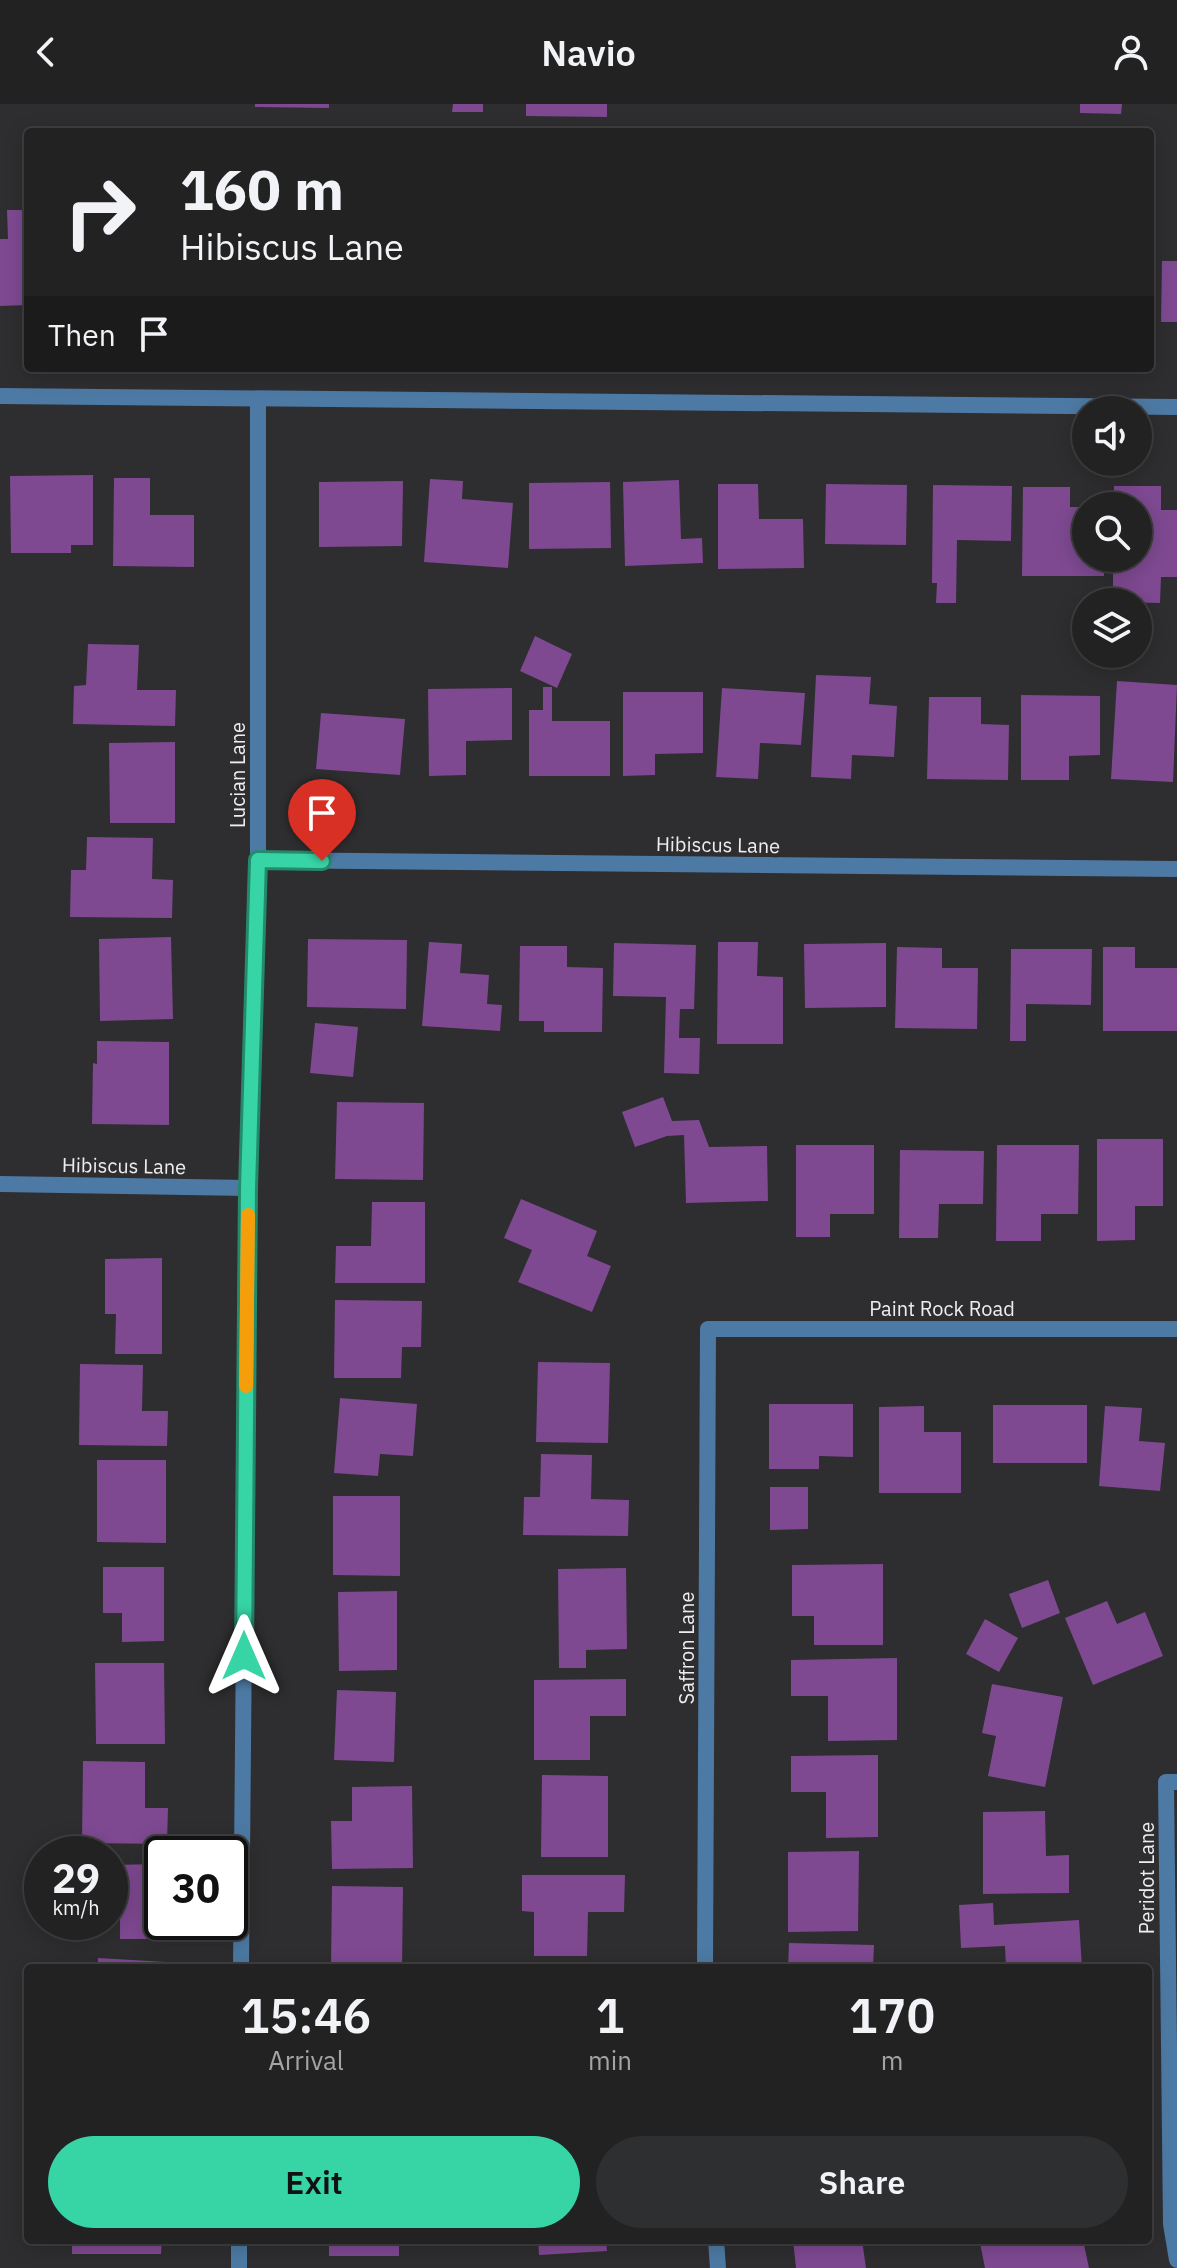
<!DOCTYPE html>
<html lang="en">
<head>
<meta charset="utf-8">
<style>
	:root { --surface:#222223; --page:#2e2f30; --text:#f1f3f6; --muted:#a2a4a6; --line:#3f3f41; --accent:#37d4a6 }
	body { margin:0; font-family:"IBM Plex Sans",sans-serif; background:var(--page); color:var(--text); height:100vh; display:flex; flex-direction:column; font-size:30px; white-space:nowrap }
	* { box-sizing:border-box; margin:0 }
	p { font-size:26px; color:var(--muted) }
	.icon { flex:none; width:44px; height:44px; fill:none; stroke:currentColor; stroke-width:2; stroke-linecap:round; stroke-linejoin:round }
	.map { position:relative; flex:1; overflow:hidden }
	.drawer { position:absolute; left:24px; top:1860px; width:1128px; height:280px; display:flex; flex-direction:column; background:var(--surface); border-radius:8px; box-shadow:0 4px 20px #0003,0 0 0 2px var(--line) }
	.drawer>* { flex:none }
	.hud { position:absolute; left:24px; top:24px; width:1130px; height:244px; border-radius:8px; box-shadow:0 4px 20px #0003,0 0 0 2px var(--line); background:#222223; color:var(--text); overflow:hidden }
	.buttons { position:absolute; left:1072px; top:292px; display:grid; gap:16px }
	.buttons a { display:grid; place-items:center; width:80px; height:80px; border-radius:50%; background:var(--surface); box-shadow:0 4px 20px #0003,0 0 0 2px var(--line); font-size:40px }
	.speed { position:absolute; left:24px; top:1732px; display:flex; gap:16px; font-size:40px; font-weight:700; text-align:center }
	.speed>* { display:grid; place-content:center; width:104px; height:104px; border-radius:50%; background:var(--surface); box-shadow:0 4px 20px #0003,0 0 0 2px var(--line); line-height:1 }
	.speed small { font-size:20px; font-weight:400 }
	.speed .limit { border:4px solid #111; border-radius:12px; background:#fff; color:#111 }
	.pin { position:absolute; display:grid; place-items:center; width:68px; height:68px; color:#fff; margin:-82px -34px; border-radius:50% 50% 50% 0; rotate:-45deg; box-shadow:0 0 8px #0007 }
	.pin .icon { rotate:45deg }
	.me { position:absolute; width:88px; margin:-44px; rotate:0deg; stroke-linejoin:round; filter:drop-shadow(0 0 6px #0008) }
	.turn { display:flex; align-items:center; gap:28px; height:168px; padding:0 24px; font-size:36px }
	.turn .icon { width:104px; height:104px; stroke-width:2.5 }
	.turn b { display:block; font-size:56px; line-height:68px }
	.then { display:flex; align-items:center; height:76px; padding:0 24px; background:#0003; gap:16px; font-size:30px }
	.eta { display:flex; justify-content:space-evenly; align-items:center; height:136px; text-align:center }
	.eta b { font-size:48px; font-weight:600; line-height:56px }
	.cta { display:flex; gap:16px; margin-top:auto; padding:16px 24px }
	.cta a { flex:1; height:92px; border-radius:48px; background:var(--accent); color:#111; font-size:32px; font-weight:600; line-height:92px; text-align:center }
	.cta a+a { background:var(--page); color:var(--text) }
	header { display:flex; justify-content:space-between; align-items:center; height:104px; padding:0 24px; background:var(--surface); font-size:36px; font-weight:600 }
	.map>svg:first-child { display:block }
	.building { fill:#7e4991 }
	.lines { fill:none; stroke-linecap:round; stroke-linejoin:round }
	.street { stroke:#4d7aa4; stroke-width:16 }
	.route-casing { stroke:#248a6c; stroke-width:20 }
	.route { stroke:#37d4a6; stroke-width:14 }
	.slow { stroke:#f59e0b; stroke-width:14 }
	.labels { text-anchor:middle; stroke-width:8; stroke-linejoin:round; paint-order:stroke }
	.street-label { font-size:20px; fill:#edecee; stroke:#2e2d2f }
</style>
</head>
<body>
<header><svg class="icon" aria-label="back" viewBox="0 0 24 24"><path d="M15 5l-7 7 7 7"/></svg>Navio<svg class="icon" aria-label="person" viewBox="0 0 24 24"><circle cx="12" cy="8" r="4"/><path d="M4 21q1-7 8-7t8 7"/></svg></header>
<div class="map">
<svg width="1177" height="2164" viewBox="0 0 1177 2164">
	<rect width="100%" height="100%" fill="#2e2d2f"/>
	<g class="building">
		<path d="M 255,0 L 329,0 L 329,4 L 255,3 Z"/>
		<path d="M 453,0 L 483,0 L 483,8 L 452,8 Z"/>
		<path d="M 526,0 L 607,0 L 607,13 L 526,12 Z"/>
		<path d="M 1080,0 L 1122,0 L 1121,10 L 1080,9 Z"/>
		<path d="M 7,106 L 28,106 L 28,201 L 0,202 L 0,135 L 8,135 Z"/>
		<path d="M 1162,157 L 1177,157 L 1177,218 L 1161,218 Z"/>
		<path d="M 93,371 L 93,441 L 71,441 L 71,449 L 11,449 L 10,372 Z"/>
		<path d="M 114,374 L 150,374 L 150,411 L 194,411 L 194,463 L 113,462 Z"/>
		<path d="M 430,375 L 463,377 L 462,395 L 513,399 L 508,464 L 424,458 Z"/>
		<path d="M 679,376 L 681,435 L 702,434 L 703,459 L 625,462 L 623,378 Z"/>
		<path d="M 403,377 L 402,442 L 319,443 L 319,378 Z"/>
		<path d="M 610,378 L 611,444 L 529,445 L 529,379 Z"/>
		<path d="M 718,380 L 758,380 L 759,415 L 803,415 L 804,464 L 718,465 Z"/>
		<path d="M 826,380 L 907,381 L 906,441 L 825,440 Z"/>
		<path d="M 933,381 L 1012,382 L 1011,437 L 957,436 L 956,499 L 936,499 L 937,479 L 932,479 Z"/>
		<path d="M 1114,382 L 1161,382 L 1161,406 L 1177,406 L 1177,473 L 1161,473 L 1160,499 L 1113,498 L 1113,454 L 1138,454 L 1138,402 L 1114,402 Z"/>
		<path d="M 1023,383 L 1070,383 L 1070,403 L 1086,403 L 1086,454 L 1104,454 L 1104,472 L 1022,472 Z"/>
		<path d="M 535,532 L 572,550 L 557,584 L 520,567 Z"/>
		<path d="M 88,540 L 139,541 L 137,586 L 176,586 L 175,622 L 73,620 L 74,582 L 86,581 Z"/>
		<path d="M 816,571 L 871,573 L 869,600 L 897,602 L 894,653 L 852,651 L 851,675 L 811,673 Z"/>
		<path d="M 1117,577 L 1177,581 L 1173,678 L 1111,675 Z"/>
		<path d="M 543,583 L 552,583 L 552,617 L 610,617 L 610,672 L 529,672 L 529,606 L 543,606 Z"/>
		<path d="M 512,584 L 512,636 L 466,637 L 466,671 L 429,672 L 428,585 Z"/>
		<path d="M 722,584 L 805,589 L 801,641 L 760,639 L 758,675 L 716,673 Z"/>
		<path d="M 623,588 L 703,588 L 703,649 L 655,650 L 655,671 L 623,672 Z"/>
		<path d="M 1021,591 L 1100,592 L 1100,651 L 1069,652 L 1069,676 L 1021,676 Z"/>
		<path d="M 929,593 L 981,593 L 981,620 L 1009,621 L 1008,676 L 927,675 Z"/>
		<path d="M 321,609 L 405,615 L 400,671 L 316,665 Z"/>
		<path d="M 175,638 L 175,719 L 110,719 L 109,639 Z"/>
		<path d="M 87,733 L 153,734 L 152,775 L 173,776 L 172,814 L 70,813 L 71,766 L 86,766 Z"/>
		<path d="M 171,833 L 173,915 L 100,917 L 99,835 Z"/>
		<path d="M 308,835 L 407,836 L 406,905 L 307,903 Z"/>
		<path d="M 429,838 L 462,840 L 460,869 L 489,871 L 487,900 L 502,901 L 500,927 L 422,922 Z"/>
		<path d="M 718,838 L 758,838 L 757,872 L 783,873 L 783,940 L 717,940 Z"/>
		<path d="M 614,839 L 696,841 L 694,905 L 680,905 L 679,934 L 700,934 L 699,970 L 664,969 L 666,893 L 613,892 Z"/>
		<path d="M 886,839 L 886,903 L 805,904 L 804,840 Z"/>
		<path d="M 520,842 L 567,842 L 567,863 L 603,864 L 602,928 L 544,928 L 544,917 L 519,917 Z"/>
		<path d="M 897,843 L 942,844 L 942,864 L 978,864 L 977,925 L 895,924 Z"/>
		<path d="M 1103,843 L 1135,843 L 1135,864 L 1177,864 L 1177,927 L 1103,927 Z"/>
		<path d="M 1011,845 L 1092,845 L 1091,901 L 1026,900 L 1026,937 L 1010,937 Z"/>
		<path d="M 315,919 L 358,923 L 353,973 L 310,969 Z"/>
		<path d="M 97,937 L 169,938 L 169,1021 L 92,1020 L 93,959 L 97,960 Z"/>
		<path d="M 663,993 L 672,1017 L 699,1016 L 709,1043 L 767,1042 L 768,1097 L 686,1099 L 684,1031 L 667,1032 L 635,1043 L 622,1008 Z"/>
		<path d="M 337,998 L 424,999 L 423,1076 L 335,1075 Z"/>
		<path d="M 1097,1035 L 1163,1035 L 1163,1102 L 1135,1102 L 1135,1136 L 1097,1137 Z"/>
		<path d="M 796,1041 L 874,1041 L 874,1110 L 830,1110 L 830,1133 L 796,1133 Z"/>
		<path d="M 997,1041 L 1079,1041 L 1078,1110 L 1041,1110 L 1041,1137 L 996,1137 Z"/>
		<path d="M 900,1046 L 984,1047 L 983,1100 L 939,1100 L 938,1134 L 899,1134 Z"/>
		<path d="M 521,1095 L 597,1127 L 587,1152 L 611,1162 L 592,1208 L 518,1178 L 532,1146 L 504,1134 Z"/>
		<path d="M 372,1098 L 425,1098 L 425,1179 L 335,1179 L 336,1142 L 371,1142 Z"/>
		<path d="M 162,1154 L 162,1250 L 115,1250 L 116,1210 L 105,1210 L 105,1155 Z"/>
		<path d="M 335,1196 L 422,1197 L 421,1243 L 402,1243 L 401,1274 L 334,1274 Z"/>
		<path d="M 538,1258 L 610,1259 L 608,1339 L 536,1338 Z"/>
		<path d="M 80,1260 L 143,1261 L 142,1307 L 168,1307 L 167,1342 L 79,1341 Z"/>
		<path d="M 340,1294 L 417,1300 L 413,1352 L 380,1350 L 378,1372 L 334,1369 Z"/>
		<path d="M 769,1300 L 853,1300 L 853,1353 L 819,1352 L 819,1365 L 769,1365 Z"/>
		<rect x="993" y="1301" width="94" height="58"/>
		<path d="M 924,1302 L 924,1328 L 961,1328 L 961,1389 L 879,1389 L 879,1303 Z"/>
		<path d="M 1105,1302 L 1142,1304 L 1139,1337 L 1165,1339 L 1160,1387 L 1099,1382 Z"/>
		<path d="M 541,1350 L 592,1351 L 591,1395 L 629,1396 L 628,1432 L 523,1431 L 524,1393 L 540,1393 Z"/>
		<path d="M 97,1356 L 166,1356 L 166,1439 L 97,1438 Z"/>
		<path d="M 770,1383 L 808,1383 L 808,1425 L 770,1426 Z"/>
		<path d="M 333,1392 L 400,1392 L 400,1472 L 333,1471 Z"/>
		<path d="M 883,1460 L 883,1541 L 814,1541 L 814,1512 L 792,1512 L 792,1461 Z"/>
		<path d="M 103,1463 L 164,1463 L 164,1537 L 122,1538 L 122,1509 L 103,1509 Z"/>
		<path d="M 626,1464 L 627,1545 L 586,1546 L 586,1564 L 559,1564 L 558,1465 Z"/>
		<path d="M 1048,1476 L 1060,1509 L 1022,1524 L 1009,1490 Z"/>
		<path d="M 397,1487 L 397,1566 L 339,1567 L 338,1488 Z"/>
		<path d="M 1107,1497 L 1117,1520 L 1145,1508 L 1163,1552 L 1093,1581 L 1065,1514 Z"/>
		<path d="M 985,1515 L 1018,1534 L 999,1568 L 966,1550 Z"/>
		<path d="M 897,1554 L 897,1636 L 828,1637 L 828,1592 L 791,1592 L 791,1556 Z"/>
		<path d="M 95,1559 L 164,1559 L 165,1640 L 96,1640 Z"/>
		<path d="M 626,1575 L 626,1612 L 590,1612 L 590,1656 L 534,1656 L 534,1576 Z"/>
		<path d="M 992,1580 L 1063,1593 L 1045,1683 L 988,1672 L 996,1632 L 982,1629 Z"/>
		<path d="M 337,1586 L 396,1588 L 394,1658 L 334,1656 Z"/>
		<path d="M 878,1651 L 878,1733 L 826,1734 L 826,1688 L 791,1688 L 791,1652 Z"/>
		<path d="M 83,1657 L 145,1658 L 145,1704 L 168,1704 L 167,1740 L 82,1739 Z"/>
		<path d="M 542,1671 L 608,1672 L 608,1753 L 541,1753 Z"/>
		<path d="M 412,1682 L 413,1764 L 332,1765 L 331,1717 L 352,1717 L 352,1683 Z"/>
		<path d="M 1045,1707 L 1046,1752 L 1069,1751 L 1069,1789 L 983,1790 L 983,1708 Z"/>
		<path d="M 859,1747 L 858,1827 L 788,1828 L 788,1748 Z"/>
		<path d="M 161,1760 L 161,1835 L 120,1835 L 120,1815 L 110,1815 L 110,1761 Z"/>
		<path d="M 522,1771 L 625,1771 L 624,1808 L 588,1808 L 587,1852 L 534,1852 L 534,1808 L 522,1807 Z"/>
		<path d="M 332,1782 L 403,1783 L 402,1864 L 331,1863 Z"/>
		<path d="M 993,1799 L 994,1821 L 1079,1816 L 1082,1864 L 1006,1864 L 1005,1842 L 961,1844 L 959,1801 Z"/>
		<path d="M 789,1839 L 874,1841 L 873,1864 L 788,1864 Z"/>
		<path d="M 98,1854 L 166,1858 L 166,1864 L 98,1864 Z"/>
		<path d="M 72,2136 L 162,2136 L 161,2150 L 72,2150 Z"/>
		<rect x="329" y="2136" width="70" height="16"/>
		<path d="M 538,2136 L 606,2136 L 607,2147 L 539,2151 Z"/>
		<path d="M 793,2136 L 862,2136 L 866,2164 L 796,2164 Z"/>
		<path d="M 992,2136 L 1083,2136 L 1089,2164 L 985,2164 L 980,2139 Z"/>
	</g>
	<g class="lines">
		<g class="street">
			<path d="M 0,292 L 1177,303"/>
			<path d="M 258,756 L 1177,765"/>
			<path d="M 0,1080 L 248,1084"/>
			<path d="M 1177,1678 L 1166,1678 L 1171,2120 L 1177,2156"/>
			<path d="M 241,1864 L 248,1084 L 258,756 L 258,295"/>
			<path d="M 705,1864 L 708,1225 L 1177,1225"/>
			<path d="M 716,2136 L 718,2164"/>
			<path d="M 239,2164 L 239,2136"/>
		</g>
	</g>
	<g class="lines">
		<defs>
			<path id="route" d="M 244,1552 L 248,1084 L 258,756 L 322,757"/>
		</defs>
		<use href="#route" class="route-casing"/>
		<use href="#route" class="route"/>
		<path class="slow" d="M 246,1282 L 248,1111"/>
	</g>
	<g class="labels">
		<g class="street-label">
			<text transform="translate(238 671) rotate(-90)" y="7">Lucian Lane</text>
			<text transform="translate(718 741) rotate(1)" y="7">Hibiscus Lane</text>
			<text transform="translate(124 1062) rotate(1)" y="7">Hibiscus Lane</text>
			<text x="942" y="1212">Paint Rock Road</text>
			<text transform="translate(687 1544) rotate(-90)" y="7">Saffron Lane</text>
			<text transform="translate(1147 1774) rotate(-90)" y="7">Peridot Lane</text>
		</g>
	</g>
</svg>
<div class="buttons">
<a><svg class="icon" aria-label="sound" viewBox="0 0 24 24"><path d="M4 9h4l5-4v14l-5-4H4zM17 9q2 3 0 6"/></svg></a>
<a><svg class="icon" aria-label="search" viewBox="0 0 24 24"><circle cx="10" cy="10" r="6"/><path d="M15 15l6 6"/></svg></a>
<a><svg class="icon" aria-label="layers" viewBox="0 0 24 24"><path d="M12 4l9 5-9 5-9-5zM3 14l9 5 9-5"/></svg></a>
</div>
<div class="speed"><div>29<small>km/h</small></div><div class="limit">30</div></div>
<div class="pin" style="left:322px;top:757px;background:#d93025"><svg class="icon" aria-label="arrive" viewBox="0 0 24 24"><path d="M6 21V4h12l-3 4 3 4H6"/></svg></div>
<svg class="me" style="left:244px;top:1552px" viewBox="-20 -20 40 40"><path d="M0-17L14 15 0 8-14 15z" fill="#37d4a6" stroke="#fff" stroke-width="4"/></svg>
<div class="hud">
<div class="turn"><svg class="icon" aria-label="right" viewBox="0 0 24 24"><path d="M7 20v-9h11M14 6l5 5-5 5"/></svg><div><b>160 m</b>Hibiscus Lane</div></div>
<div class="then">Then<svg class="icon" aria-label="arrive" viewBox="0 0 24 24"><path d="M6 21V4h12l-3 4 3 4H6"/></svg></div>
</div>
<section class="drawer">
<div class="eta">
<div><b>15:46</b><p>Arrival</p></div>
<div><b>1</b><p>min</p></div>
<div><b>170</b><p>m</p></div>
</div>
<div class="cta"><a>Exit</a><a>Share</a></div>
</section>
</div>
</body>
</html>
